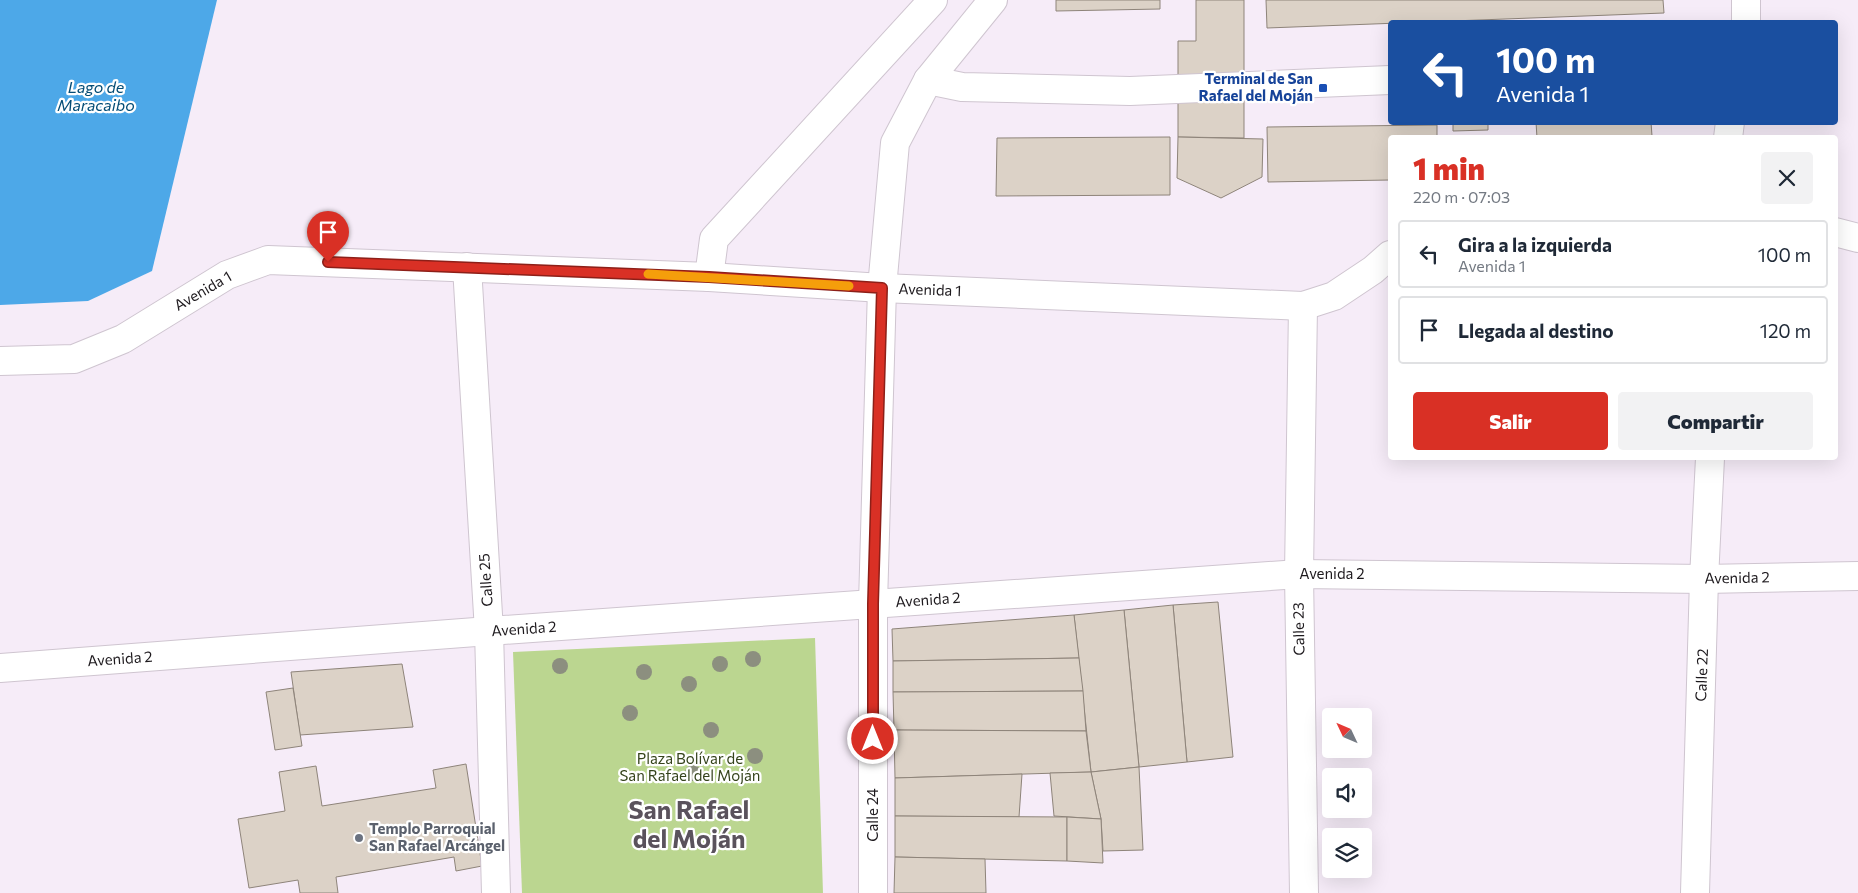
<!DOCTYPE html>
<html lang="es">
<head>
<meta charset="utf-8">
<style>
	:root { --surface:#fff; --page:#f2f2f3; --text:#1f2937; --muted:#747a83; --line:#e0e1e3; --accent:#d93025 }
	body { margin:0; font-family:Commissioner,sans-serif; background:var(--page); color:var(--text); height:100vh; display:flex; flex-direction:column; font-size:19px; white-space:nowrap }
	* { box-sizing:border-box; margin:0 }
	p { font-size:16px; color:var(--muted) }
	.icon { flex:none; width:28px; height:28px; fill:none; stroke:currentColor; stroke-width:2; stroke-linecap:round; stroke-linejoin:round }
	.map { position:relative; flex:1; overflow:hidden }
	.panel { position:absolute; left:1388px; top:135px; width:450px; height:325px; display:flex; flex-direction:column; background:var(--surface); border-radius:5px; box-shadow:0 5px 20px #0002 }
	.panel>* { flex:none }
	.guide { position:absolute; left:1388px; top:20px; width:450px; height:105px; border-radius:5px; box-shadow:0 5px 20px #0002; background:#1a4fa0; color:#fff; overflow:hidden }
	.needle { width:32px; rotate:314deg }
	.controls { position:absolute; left:1322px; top:708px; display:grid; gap:10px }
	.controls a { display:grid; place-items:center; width:50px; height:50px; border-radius:5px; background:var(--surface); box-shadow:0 5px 20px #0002; font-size:25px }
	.pin { position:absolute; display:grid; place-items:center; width:42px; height:42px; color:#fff; margin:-51px -21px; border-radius:50% 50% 50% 0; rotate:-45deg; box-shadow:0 0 5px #0007 }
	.pin .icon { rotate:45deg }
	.me { position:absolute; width:55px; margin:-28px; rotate:0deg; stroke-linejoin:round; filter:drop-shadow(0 0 4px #0008) }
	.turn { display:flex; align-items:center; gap:18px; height:105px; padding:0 25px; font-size:22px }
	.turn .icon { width:65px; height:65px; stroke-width:2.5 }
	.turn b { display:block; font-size:35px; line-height:42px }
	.round { display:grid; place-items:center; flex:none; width:52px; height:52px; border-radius:5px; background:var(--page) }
	.headline { display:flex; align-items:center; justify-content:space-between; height:85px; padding:0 25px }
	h1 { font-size:30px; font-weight:800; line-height:38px; color:var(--accent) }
	.cta { display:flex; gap:10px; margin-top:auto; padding:10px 25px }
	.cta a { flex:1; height:58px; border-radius:5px; background:var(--accent); color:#fff; font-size:20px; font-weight:800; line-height:58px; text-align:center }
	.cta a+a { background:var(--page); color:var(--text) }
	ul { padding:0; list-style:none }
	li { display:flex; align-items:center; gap:15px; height:68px; margin:0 10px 8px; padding:0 15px; border:2px solid var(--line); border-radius:5px }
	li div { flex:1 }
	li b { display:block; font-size:19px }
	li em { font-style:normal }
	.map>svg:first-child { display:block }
	.green { fill:#bbd690 }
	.water { fill:#4da8e8 }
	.building { fill:#dcd2c7; stroke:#8e847a }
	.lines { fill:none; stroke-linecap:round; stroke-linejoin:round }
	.minor-casing { stroke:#cfc5d0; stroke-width:30 }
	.minor { stroke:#fff; stroke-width:28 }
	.tree { fill:#8c8f7f }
	.route-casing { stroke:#8d1f18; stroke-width:12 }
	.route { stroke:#d93025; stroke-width:9 }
	.slow { stroke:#f59e0b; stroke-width:9 }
	.transit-dot { fill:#1a4fb4; stroke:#fff; stroke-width:2 }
	.worship-dot { fill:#6b7280; stroke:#fff; stroke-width:2 }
	.labels { text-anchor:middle; stroke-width:4.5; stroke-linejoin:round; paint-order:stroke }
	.transit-label { font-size:15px; font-weight:bold; fill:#164399; stroke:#fff; text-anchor:end }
	.street-label { font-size:15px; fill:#1d191d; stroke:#fff }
	.park-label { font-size:15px; fill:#35431c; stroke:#fff }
	.worship-label { font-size:15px; font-weight:bold; fill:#5b616d; stroke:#fff; text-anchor:start }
	.water-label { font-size:16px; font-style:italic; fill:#034c76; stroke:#fff }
	.town-label { font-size:25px; font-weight:bold; fill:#5a525c; stroke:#fff }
</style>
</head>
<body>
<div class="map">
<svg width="1858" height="893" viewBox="0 0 1858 893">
	<rect width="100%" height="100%" fill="#f6ecf8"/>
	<path class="green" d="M 815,638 L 823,893 L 522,893 L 513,652 Z"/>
	<path class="water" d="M 0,0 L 217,0 L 152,271 L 88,301 L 0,305 Z"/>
	<g class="building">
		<path d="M 1056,0 L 1160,0 L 1160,9 L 1056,11 Z"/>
		<path d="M 1196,0 L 1244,0 L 1244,138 L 1178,137 L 1178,41 L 1196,41 Z"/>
		<path d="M 1266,0 L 1663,0 L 1664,13 L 1267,28 Z"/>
		<path d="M 1453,122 L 1488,122 L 1488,130 L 1453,131 Z"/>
		<path d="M 1536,122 L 1651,122 L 1652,136 L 1537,138 Z"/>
		<path d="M 1437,125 L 1437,138 L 1390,138 L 1390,180 L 1268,182 L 1267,127 Z"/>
		<path d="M 1170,137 L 1170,195 L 996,196 L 997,138 Z"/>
		<path d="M 1178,137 L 1263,139 L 1262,177 L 1221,198 L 1177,178 Z"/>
		<path d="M 1218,602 L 1233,757 L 1187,762 L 1173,605 Z"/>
		<path d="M 1173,605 L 1187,762 L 1139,767 L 1124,610 Z"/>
		<path d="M 1124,610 L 1139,767 L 1091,772 L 1074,615 Z"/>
		<path d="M 1074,615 L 1079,658 L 893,661 L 892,629 Z"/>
		<path d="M 1079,658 L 1083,691 L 893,692 L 893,661 Z"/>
		<path d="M 402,664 L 413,727 L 300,735 L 291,672 Z"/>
		<path d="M 293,688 L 302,746 L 275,750 L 266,692 Z"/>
		<path d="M 1083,691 L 1086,731 L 894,730 L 893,692 Z"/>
		<path d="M 894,730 L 1086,731 L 1091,772 L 895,778 Z"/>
		<path d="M 466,764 L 482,866 L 456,871 L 454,857 L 336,877 L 338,893 L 300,893 L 298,880 L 249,888 L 238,819 L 285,811 L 279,772 L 316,766 L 322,806 L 436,788 L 433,770 Z"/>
		<path d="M 1139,767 L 1143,850 L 1103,851 L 1101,819 L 1091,772 Z"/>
		<path d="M 1091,772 L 1101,819 L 1054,816 L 1050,773 Z"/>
		<path d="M 1022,774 L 1019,817 L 895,816 L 895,778 Z"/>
		<path d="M 895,816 L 1067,817 L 1067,861 L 895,857 Z"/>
		<path d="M 1067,817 L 1101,819 L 1103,863 L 1067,861 Z"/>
		<path d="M 895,857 L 985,859 L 986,893 L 894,893 Z"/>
	</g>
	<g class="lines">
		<defs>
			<g id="minor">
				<path d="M 1746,0 L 1746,22"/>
				<path d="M 928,80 L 962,87 L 1130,91 L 1390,80"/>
				<path d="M 1728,138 L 1730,122"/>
				<path d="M 1835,232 L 1858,238"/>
				<path d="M 467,267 L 489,631 L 496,893"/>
				<path d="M 709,277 L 714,239 L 933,0"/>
				<path d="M 1303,306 L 1299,574 L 1304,893"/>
				<path d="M 0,361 L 74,359 L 123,339 L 227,275 L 268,260 L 709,277 L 882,288 L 1303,306 L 1334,296 L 1373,270 L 1390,255"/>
				<path d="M 0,668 L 489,631 L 1299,574 L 1704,579 L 1858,576"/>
				<path d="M 873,893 L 873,604 L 882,288 L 895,143 L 928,80 L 993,0"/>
				<path d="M 1695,893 L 1704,579 L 1710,458"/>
			</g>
		</defs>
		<use href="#minor" class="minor-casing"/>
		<use href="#minor" class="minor"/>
	</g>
	<g class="tree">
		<circle cx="753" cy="659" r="8"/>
		<circle cx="720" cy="664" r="8"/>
		<circle cx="560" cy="666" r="8"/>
		<circle cx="644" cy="672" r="8"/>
		<circle cx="689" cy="684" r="8"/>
		<circle cx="630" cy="713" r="8"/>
		<circle cx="711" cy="730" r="8"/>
		<circle cx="755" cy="756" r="8"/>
		<circle cx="693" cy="773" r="8"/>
	</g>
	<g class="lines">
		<defs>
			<path id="route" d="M 328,262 L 709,277 L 882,288 L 873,604 L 873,739"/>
		</defs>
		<use href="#route" class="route-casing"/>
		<use href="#route" class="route"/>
		<path class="slow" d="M 648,274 L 849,286"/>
	</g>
	<rect class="transit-dot" x="1318" y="83" width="10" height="10" rx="2.5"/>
	<circle class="worship-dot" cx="359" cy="838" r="5"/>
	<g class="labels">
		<g class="transit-label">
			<text x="1313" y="84">Terminal de San<tspan x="1313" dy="17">Rafael del Moján</tspan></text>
		</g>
		<g class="street-label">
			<text transform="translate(930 290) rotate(2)" y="5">Avenida 1</text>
			<text transform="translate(203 291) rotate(-30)" y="5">Avenida 1</text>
			<text x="1332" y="579">Avenida 2</text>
			<text transform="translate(1737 578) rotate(-1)" y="5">Avenida 2</text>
			<text transform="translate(486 580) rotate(-94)" y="5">Calle 25</text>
			<text transform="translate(928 600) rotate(-4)" y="5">Avenida 2</text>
			<text transform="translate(524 629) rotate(-4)" y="5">Avenida 2</text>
			<text transform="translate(1299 629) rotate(-91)" y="5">Calle 23</text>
			<text transform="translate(120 659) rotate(-4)" y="5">Avenida 2</text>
			<text transform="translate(1702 675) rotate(-88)" y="5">Calle 22</text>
			<text transform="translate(873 815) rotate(-90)" y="5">Calle 24</text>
		</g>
		<g class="park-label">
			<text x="690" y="764">Plaza Bolívar de<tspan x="690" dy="17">San Rafael del Moján</tspan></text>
		</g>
		<g class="worship-label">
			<text x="369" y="834">Templo Parroquial<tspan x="369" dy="17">San Rafael Arcángel</tspan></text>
		</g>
		<g class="water-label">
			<text x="96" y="93">Lago de<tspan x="96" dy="18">Maracaibo</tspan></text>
		</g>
		<g class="town-label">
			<text x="689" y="819">San Rafael<tspan x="689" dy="29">del Moján</tspan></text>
		</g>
	</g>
</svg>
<div class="controls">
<a><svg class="needle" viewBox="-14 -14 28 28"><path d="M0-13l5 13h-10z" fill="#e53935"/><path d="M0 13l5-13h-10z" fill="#747a83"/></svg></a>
<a><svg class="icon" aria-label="sound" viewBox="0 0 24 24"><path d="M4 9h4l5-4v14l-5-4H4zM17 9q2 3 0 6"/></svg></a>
<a><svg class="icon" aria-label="layers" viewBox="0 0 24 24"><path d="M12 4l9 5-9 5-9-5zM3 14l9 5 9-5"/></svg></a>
</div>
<div class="pin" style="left:328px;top:262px;background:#d93025"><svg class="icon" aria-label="arrive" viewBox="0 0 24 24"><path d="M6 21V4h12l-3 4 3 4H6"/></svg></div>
<svg class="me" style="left:873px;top:739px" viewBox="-20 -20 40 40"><circle r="17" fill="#d93025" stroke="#fff" stroke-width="3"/><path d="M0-11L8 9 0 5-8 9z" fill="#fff"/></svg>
<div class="guide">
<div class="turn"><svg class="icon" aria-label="left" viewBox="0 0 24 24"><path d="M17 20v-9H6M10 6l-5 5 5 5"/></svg><div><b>100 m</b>Avenida 1</div></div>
</div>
<section class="panel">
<div class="headline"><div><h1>1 min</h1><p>220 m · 07:03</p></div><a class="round"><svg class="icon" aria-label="close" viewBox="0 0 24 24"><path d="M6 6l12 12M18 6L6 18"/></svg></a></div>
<ul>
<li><svg class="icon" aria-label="left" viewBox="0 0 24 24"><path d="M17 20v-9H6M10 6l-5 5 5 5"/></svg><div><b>Gira a la izquierda</b><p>Avenida 1</p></div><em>100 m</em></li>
<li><svg class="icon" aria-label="arrive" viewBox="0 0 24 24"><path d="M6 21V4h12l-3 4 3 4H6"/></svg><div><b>Llegada al destino</b></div><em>120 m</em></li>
</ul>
<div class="cta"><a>Salir</a><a>Compartir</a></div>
</section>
</div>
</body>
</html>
